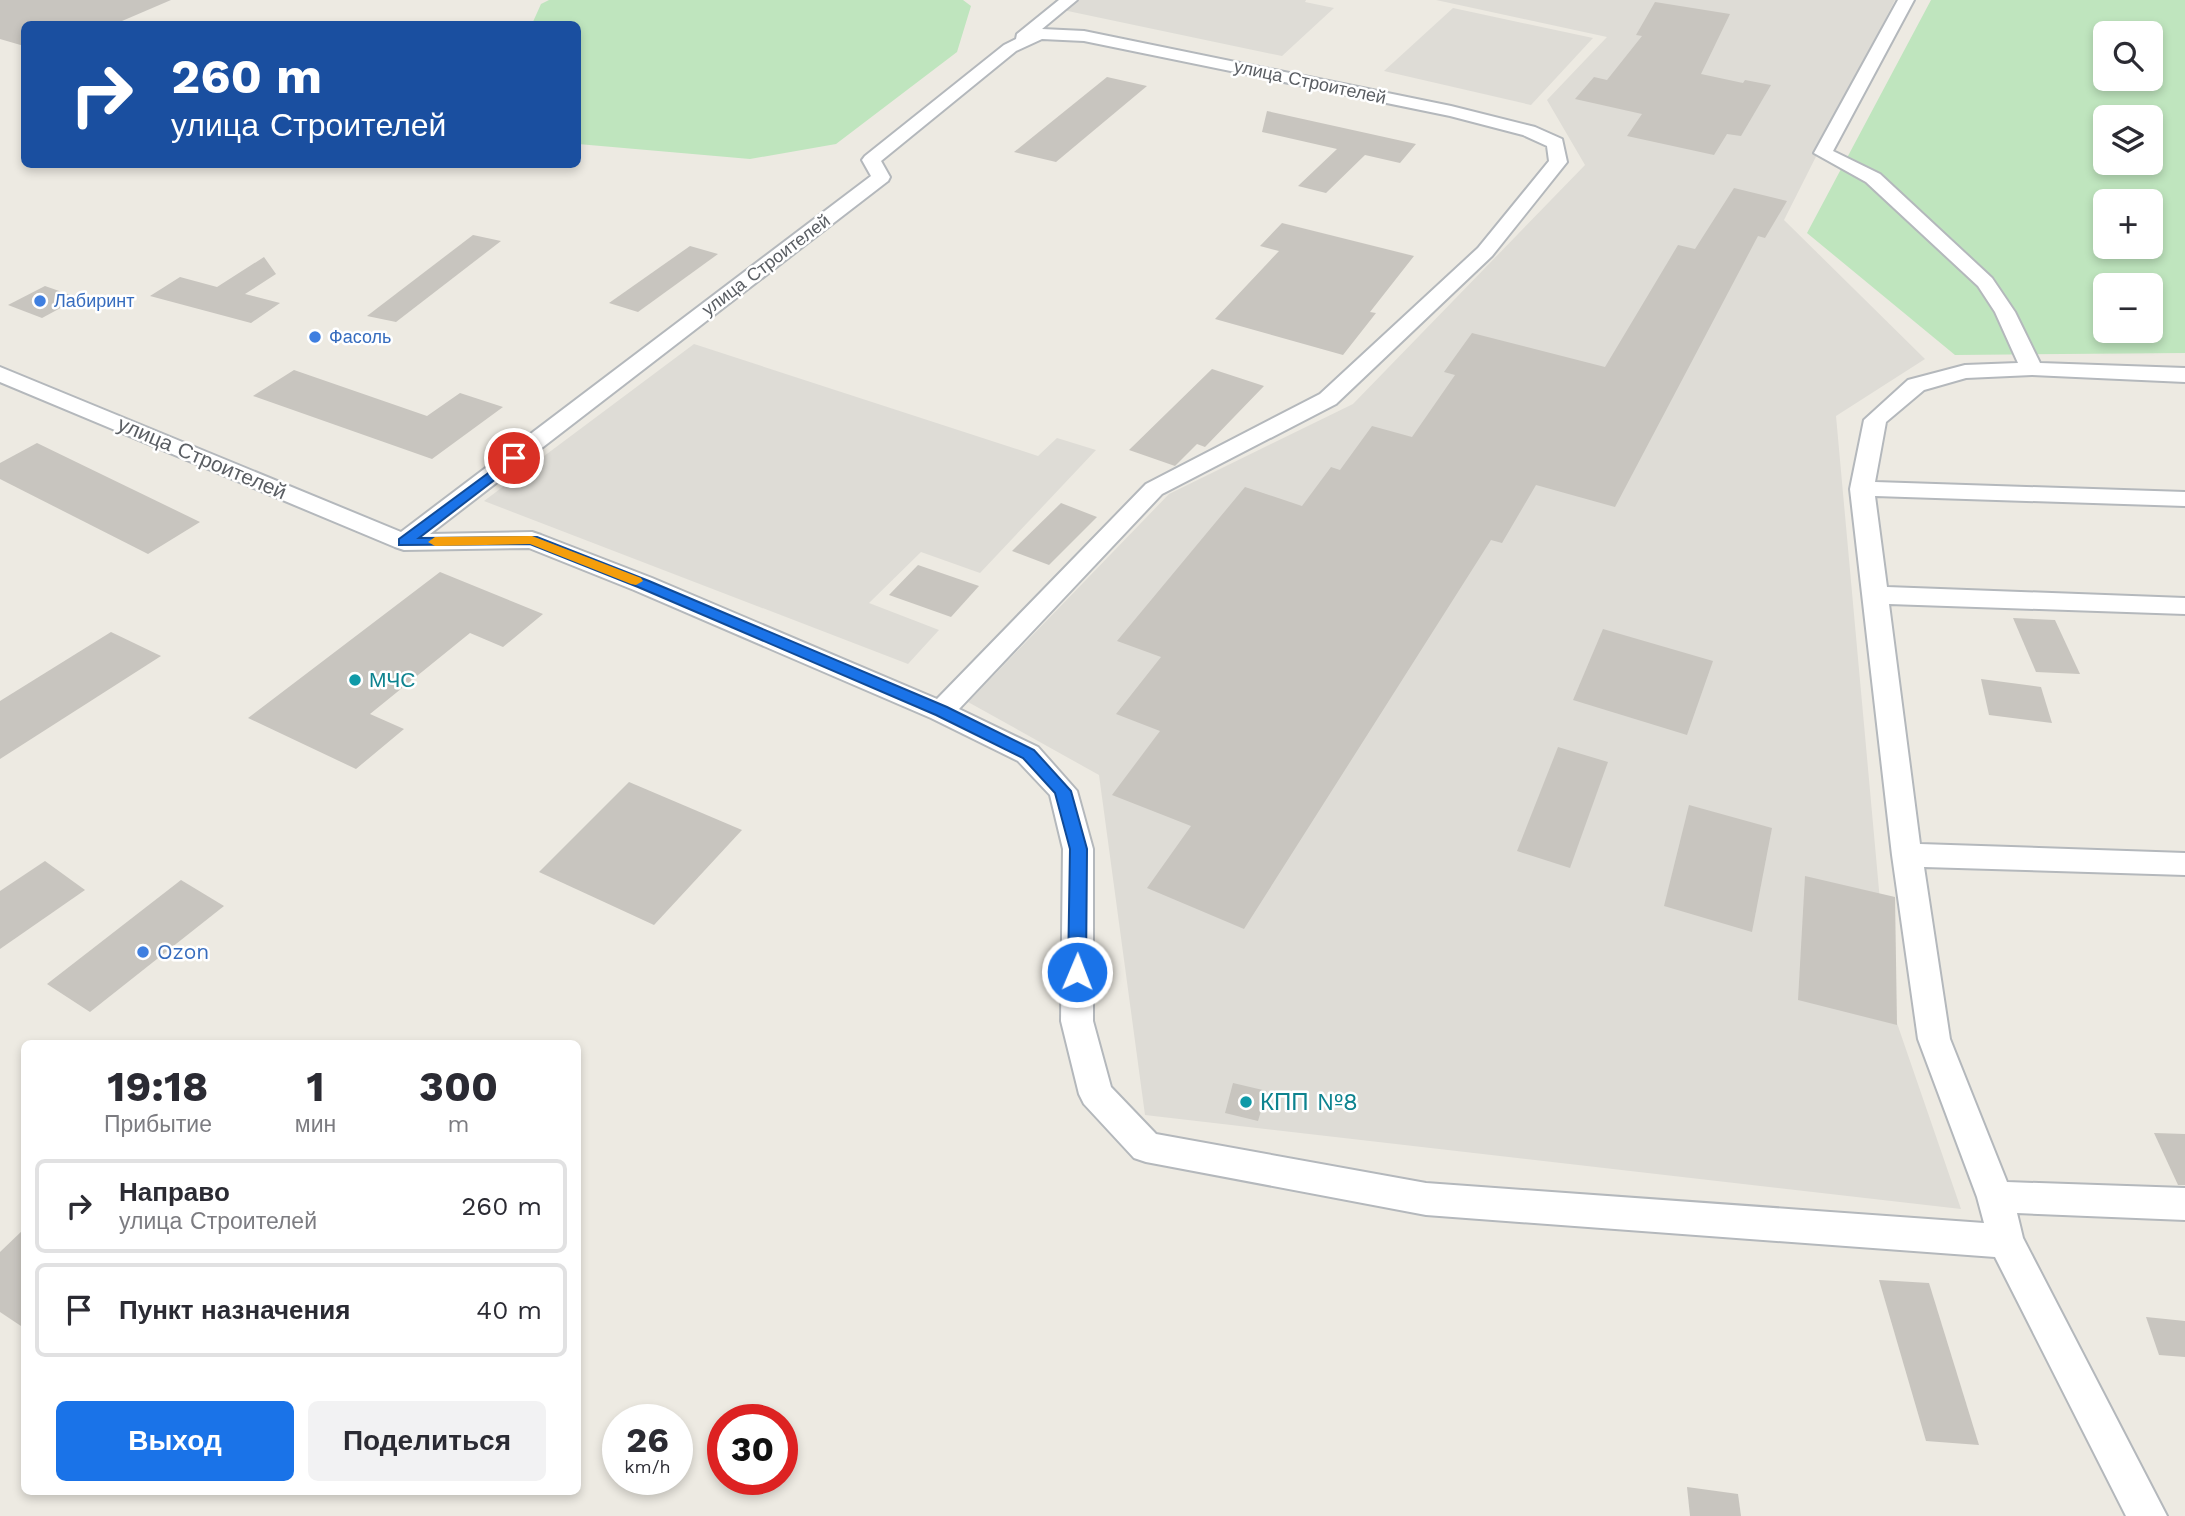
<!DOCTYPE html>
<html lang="ru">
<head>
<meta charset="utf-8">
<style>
	:root { --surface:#fff; --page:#f2f2f3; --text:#2b2b33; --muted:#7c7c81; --line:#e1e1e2; --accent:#1a73e8 }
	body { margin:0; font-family:"Work Sans",sans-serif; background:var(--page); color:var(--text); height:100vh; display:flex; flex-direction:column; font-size:26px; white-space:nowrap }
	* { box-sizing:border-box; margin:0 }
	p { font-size:23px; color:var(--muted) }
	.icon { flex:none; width:38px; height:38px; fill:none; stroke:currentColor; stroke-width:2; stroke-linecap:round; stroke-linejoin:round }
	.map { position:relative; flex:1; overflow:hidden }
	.side { position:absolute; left:21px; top:1040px; width:560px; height:455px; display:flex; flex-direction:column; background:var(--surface); border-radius:10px; box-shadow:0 4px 10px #0003 }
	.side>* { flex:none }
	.hud { position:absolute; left:21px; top:21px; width:560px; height:147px; border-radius:10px; box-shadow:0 4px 10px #0003; background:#1a4fa0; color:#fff; overflow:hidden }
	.controls { position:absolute; left:2093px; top:21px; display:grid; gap:14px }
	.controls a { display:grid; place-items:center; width:70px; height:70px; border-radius:10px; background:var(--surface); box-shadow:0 4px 10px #0003; font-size:35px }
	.speed { position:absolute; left:602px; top:1404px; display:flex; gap:14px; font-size:35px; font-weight:700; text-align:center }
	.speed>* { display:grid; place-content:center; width:91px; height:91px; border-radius:50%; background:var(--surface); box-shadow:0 4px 10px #0003; line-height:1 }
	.speed small { font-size:18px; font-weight:400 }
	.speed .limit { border:10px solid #d22; background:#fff; color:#111 }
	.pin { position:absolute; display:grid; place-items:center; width:60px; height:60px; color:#fff; margin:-30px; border:4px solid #fff; border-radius:50%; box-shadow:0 2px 7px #0007 }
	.me { position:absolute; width:77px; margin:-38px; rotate:1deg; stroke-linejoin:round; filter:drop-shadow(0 0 5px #0008) }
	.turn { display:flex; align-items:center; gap:24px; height:147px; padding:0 35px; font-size:32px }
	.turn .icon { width:91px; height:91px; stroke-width:2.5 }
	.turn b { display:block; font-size:49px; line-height:60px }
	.eta { display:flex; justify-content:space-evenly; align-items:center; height:119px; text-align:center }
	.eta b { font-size:42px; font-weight:700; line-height:49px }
	.button { display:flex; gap:14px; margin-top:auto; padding:14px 35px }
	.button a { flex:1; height:80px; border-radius:10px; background:var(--accent); color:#fff; font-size:28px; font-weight:700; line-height:80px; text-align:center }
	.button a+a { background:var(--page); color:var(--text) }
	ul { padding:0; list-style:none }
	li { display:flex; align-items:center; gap:21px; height:94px; margin:0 14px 10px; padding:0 21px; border:4px solid var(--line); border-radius:10px }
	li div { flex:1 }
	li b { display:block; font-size:26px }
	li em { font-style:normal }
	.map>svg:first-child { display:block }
	.industrial { fill:#dedcd6 }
	.green { fill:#bfe5be; fill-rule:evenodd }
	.building { fill:#c8c5bf }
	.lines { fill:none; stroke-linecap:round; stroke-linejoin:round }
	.street-casing { stroke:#b4b8bc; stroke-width:4 }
	.street { fill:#fff; fill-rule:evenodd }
	.route { fill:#1a73e8; stroke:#114b97; stroke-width:2 }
	.slow { fill:#f59e0b }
	.shop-dot { fill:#3f7fe0; stroke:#fff; stroke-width:2.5 }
	.culture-dot { fill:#0f9aa8; stroke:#fff; stroke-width:2.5 }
	.labels { text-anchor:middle; stroke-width:5; stroke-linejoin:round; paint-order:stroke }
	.far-street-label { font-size:18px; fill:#5a5e63; stroke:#fff }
	.far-shop-label { font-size:18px; fill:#366cbe; stroke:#fff; text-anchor:start }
	.street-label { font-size:21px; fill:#5a5e63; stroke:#fff }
	.culture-label { font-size:21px; fill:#0d838f; stroke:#fff; text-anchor:start }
	.shop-label { font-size:21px; fill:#366cbe; stroke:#fff; text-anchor:start }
	.near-culture-label { font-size:24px; fill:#0d838f; stroke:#fff; text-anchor:start }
</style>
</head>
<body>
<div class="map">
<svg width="2185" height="1516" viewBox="0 0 2185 1516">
	<rect width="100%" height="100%" fill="#edeae2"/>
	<g class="industrial">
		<path d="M 1077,0 L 1306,0 L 1305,2 L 1334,8 L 1282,56 L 1063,10 Z"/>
		<path d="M 1436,0 L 1895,0 L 1784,220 L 1925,359 L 1836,416 L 1889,1000 L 1961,1209 L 1145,1115 L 1099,775 L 968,702 L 1169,494 L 1353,404 L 1585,165 L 1547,100 L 1607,37 Z"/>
		<path d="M 1453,8 L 1593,38 L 1531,105 L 1384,71 Z"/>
		<path d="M 694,344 L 1038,456 L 1057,438 L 1096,450 L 980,573 L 921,552 L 869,603 L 939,630 L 908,664 L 484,501 Z"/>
	</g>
	<g class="green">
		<path d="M 549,0 L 963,0 L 971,6 L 957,52 L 836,144 L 750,159 L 578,144 L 578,24 L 532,24 L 541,4 Z"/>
		<path d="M 1931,0 L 2185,0 L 2185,353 L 1955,355 L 1807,233 ZM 2105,33 L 2151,33 L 2151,79 L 2105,79 ZM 2105,117 L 2151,117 L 2151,163 L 2105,163 ZM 2105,201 L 2151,201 L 2151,247 L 2105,247 ZM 2105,285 L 2151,285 L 2151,331 L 2105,331 Z"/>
	</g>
	<g class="building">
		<path d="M 0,0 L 171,0 L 115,24 L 24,24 L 24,46 L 0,39 Z"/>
		<path d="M 1655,2 L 1730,14 L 1701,74 L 1743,83 L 1745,80 L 1771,85 L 1741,136 L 1727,134 L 1714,155 L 1627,136 L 1642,114 L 1575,99 L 1594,77 L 1607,80 L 1642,36 L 1636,35 Z"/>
		<path d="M 1107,77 L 1147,86 L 1056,162 L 1014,152 Z"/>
		<path d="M 1267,111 L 1416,144 L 1400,163 L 1365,155 L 1326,193 L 1298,186 L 1337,149 L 1262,132 Z"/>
		<path d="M 1734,188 L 1787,201 L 1765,238 L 1758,236 L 1615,507 L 1536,485 L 1502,543 L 1491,540 L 1244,929 L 1147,888 L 1191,826 L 1112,795 L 1160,731 L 1116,714 L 1161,657 L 1117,641 L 1245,487 L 1302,506 L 1331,467 L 1340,470 L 1372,426 L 1412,437 L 1455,375 L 1444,372 L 1472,333 L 1605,367 L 1678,245 L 1695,249 Z"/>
		<path d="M 1282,223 L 1414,256 L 1370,312 L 1376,313 L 1343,355 L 1215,319 L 1279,251 L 1260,246 Z"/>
		<path d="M 473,235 L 501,241 L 396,322 L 367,316 Z"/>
		<path d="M 690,246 L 718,254 L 638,312 L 609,303 Z"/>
		<path d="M 264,257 L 276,274 L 245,294 L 280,303 L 251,323 L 150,296 L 180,277 L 217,287 Z"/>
		<path d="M 45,286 L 79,298 L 42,318 L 8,305 Z"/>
		<path d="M 1212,369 L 1264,386 L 1205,447 L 1197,444 L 1175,466 L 1129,450 Z"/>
		<path d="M 294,370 L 427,416 L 460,393 L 503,407 L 432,459 L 253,396 Z"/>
		<path d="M 37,443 L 200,522 L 148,554 L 0,479 L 0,463 Z"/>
		<path d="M 1061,503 L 1097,517 L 1049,565 L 1012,551 Z"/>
		<path d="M 918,565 L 979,586 L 951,617 L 889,595 Z"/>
		<path d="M 440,572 L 543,614 L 503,647 L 470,633 L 370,714 L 404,729 L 356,769 L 248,718 Z"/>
		<path d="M 2013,618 L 2055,620 L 2080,674 L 2036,672 Z"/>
		<path d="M 1603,629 L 1713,661 L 1687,735 L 1573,700 Z"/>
		<path d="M 111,632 L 161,656 L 0,759 L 0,701 Z"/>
		<path d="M 1981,679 L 2041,687 L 2052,723 L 1989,715 Z"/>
		<path d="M 1558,747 L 1608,762 L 1570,868 L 1517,851 Z"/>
		<path d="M 629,782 L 742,830 L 654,925 L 539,872 Z"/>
		<path d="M 1689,805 L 1772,828 L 1752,932 L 1664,906 Z"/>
		<path d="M 45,861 L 85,890 L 0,949 L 0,891 Z"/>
		<path d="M 1805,876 L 1895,897 L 1897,1025 L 1798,1000 Z"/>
		<path d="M 181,880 L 224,906 L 90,1012 L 47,984 Z"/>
		<path d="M 1233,1083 L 1267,1091 L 1258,1121 L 1225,1113 Z"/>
		<path d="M 2154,1133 L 2185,1134 L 2185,1185 L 2178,1185 Z"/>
		<path d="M 24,1229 L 24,1328 L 0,1312 L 0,1252 Z"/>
		<path d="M 1879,1280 L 1929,1283 L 1979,1445 L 1926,1441 Z"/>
		<path d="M 2146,1317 L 2185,1321 L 2185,1357 L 2159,1355 Z"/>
		<path d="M 1687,1487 L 1738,1494 L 1741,1516 L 1690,1516 Z"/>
	</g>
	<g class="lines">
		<defs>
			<path id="street" d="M 1059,0 L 1077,0 L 1042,29 L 1084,31 L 1451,106 L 1535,127 L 1562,139 L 1567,162 L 1492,256 L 1336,404 L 1162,494 L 959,709 L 1038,747 L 1077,791 L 1093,849 L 1093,1021 L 1111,1087 L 1156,1134 L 1426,1183 L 1984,1223 L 1977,1197 L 1918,1039 L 1892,855 L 1850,489 L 1864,420 L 1908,380 L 1965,365 L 2018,363 L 1995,312 L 1978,286 L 1866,182 L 1814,153 L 1898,0 L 1914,0 L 1833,151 L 1880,174 L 1992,278 L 2015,312 L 2040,363 L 2185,368 L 2185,382 L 2032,375 L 1966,378 L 1924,390 L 1886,422 L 1875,482 L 2185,492 L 2185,506 L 1875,496 L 1887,587 L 2185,598 L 2185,614 L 1889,604 L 1920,844 L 2185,853 L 2185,875 L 1924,867 L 1950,1039 L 2007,1182 L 2185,1188 L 2185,1220 L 2017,1213 L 2023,1238 L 2167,1516 L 2126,1516 L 1995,1257 L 1426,1215 L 1146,1162 L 1134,1158 L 1084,1104 L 1079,1094 L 1061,1021 L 1063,849 L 1050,795 L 1018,761 L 931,718 L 634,590 L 529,548 L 404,550 L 395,547 L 0,382 L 0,367 L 401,532 L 871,176 L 862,160 L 865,156 L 1004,45 L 1016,39 L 1017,34 ZM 1042,39 L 1084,41 L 1450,116 L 1523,135 L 1547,146 L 1549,161 L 1478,248 L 1320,394 L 1146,484 L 937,699 L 652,578 L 541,535 L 532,532 L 430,534 L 888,181 L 890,177 L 881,161 L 1016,51 Z"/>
		</defs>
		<use href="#street" class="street-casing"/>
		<use href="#street" class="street"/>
	</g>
	<path class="route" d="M 514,454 L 519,456 L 519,461 L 419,538 L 537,537 L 649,581 L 947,707 L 1034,750 L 1071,791 L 1087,849 L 1086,972 L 1083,977 L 1071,977 L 1068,972 L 1070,849 L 1055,793 L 1023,758 L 936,715 L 638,587 L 530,544 L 399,545 L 399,539 Z"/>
	<path class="slow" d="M 532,536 L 641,578 L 643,581 L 636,585 L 631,584 L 530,544 L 435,546 L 428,542 L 435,537 Z"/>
	<g class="shop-dot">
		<circle cx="40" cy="301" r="7"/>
		<circle cx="315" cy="337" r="7"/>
		<circle cx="143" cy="952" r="7"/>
	</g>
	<g class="culture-dot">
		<circle cx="355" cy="680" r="7"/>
		<circle cx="1246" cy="1102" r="7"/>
	</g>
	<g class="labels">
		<g class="far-street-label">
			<text transform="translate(1310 82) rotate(12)" y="6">улица Строителей</text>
			<text transform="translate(766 265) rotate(-37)" y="6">улица Строителей</text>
		</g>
		<g class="far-shop-label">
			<text x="54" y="307">Лабиринт</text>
			<text x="329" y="343">Фасоль</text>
		</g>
		<g class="street-label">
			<text transform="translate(202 458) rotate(23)" y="7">улица Строителей</text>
		</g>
		<g class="culture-label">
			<text x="369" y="687">МЧС</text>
		</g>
		<g class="shop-label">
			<text x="157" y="959">Ozon</text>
		</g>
		<g class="near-culture-label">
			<text x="1260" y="1110">КПП №8</text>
		</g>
	</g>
</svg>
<div class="controls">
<a><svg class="icon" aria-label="search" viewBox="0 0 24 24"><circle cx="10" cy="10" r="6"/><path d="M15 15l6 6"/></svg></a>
<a><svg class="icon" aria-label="layers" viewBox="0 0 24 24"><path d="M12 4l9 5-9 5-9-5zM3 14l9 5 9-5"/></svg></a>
<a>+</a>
<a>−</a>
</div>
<div class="speed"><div>26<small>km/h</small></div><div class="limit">30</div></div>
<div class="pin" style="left:514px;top:458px;background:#d93025"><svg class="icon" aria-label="arrive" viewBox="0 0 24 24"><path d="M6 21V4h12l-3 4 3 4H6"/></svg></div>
<svg class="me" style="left:1077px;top:972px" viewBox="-20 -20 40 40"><circle r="17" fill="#1a73e8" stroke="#fff" stroke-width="3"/><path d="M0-11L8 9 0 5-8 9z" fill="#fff"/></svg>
<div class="hud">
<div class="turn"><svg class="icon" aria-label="right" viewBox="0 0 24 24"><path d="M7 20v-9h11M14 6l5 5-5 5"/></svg><div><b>260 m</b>улица Строителей</div></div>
</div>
<section class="side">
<div class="eta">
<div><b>19:18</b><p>Прибытие</p></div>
<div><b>1</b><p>мин</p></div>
<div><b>300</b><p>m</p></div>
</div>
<ul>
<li><svg class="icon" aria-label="right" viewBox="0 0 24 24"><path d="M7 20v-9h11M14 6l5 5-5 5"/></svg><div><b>Направо</b><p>улица Строителей</p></div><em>260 m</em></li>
<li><svg class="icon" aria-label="arrive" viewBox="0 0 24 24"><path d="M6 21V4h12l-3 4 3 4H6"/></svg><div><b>Пункт назначения</b></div><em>40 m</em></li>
</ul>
<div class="button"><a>Выход</a><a>Поделиться</a></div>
</section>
</div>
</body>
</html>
